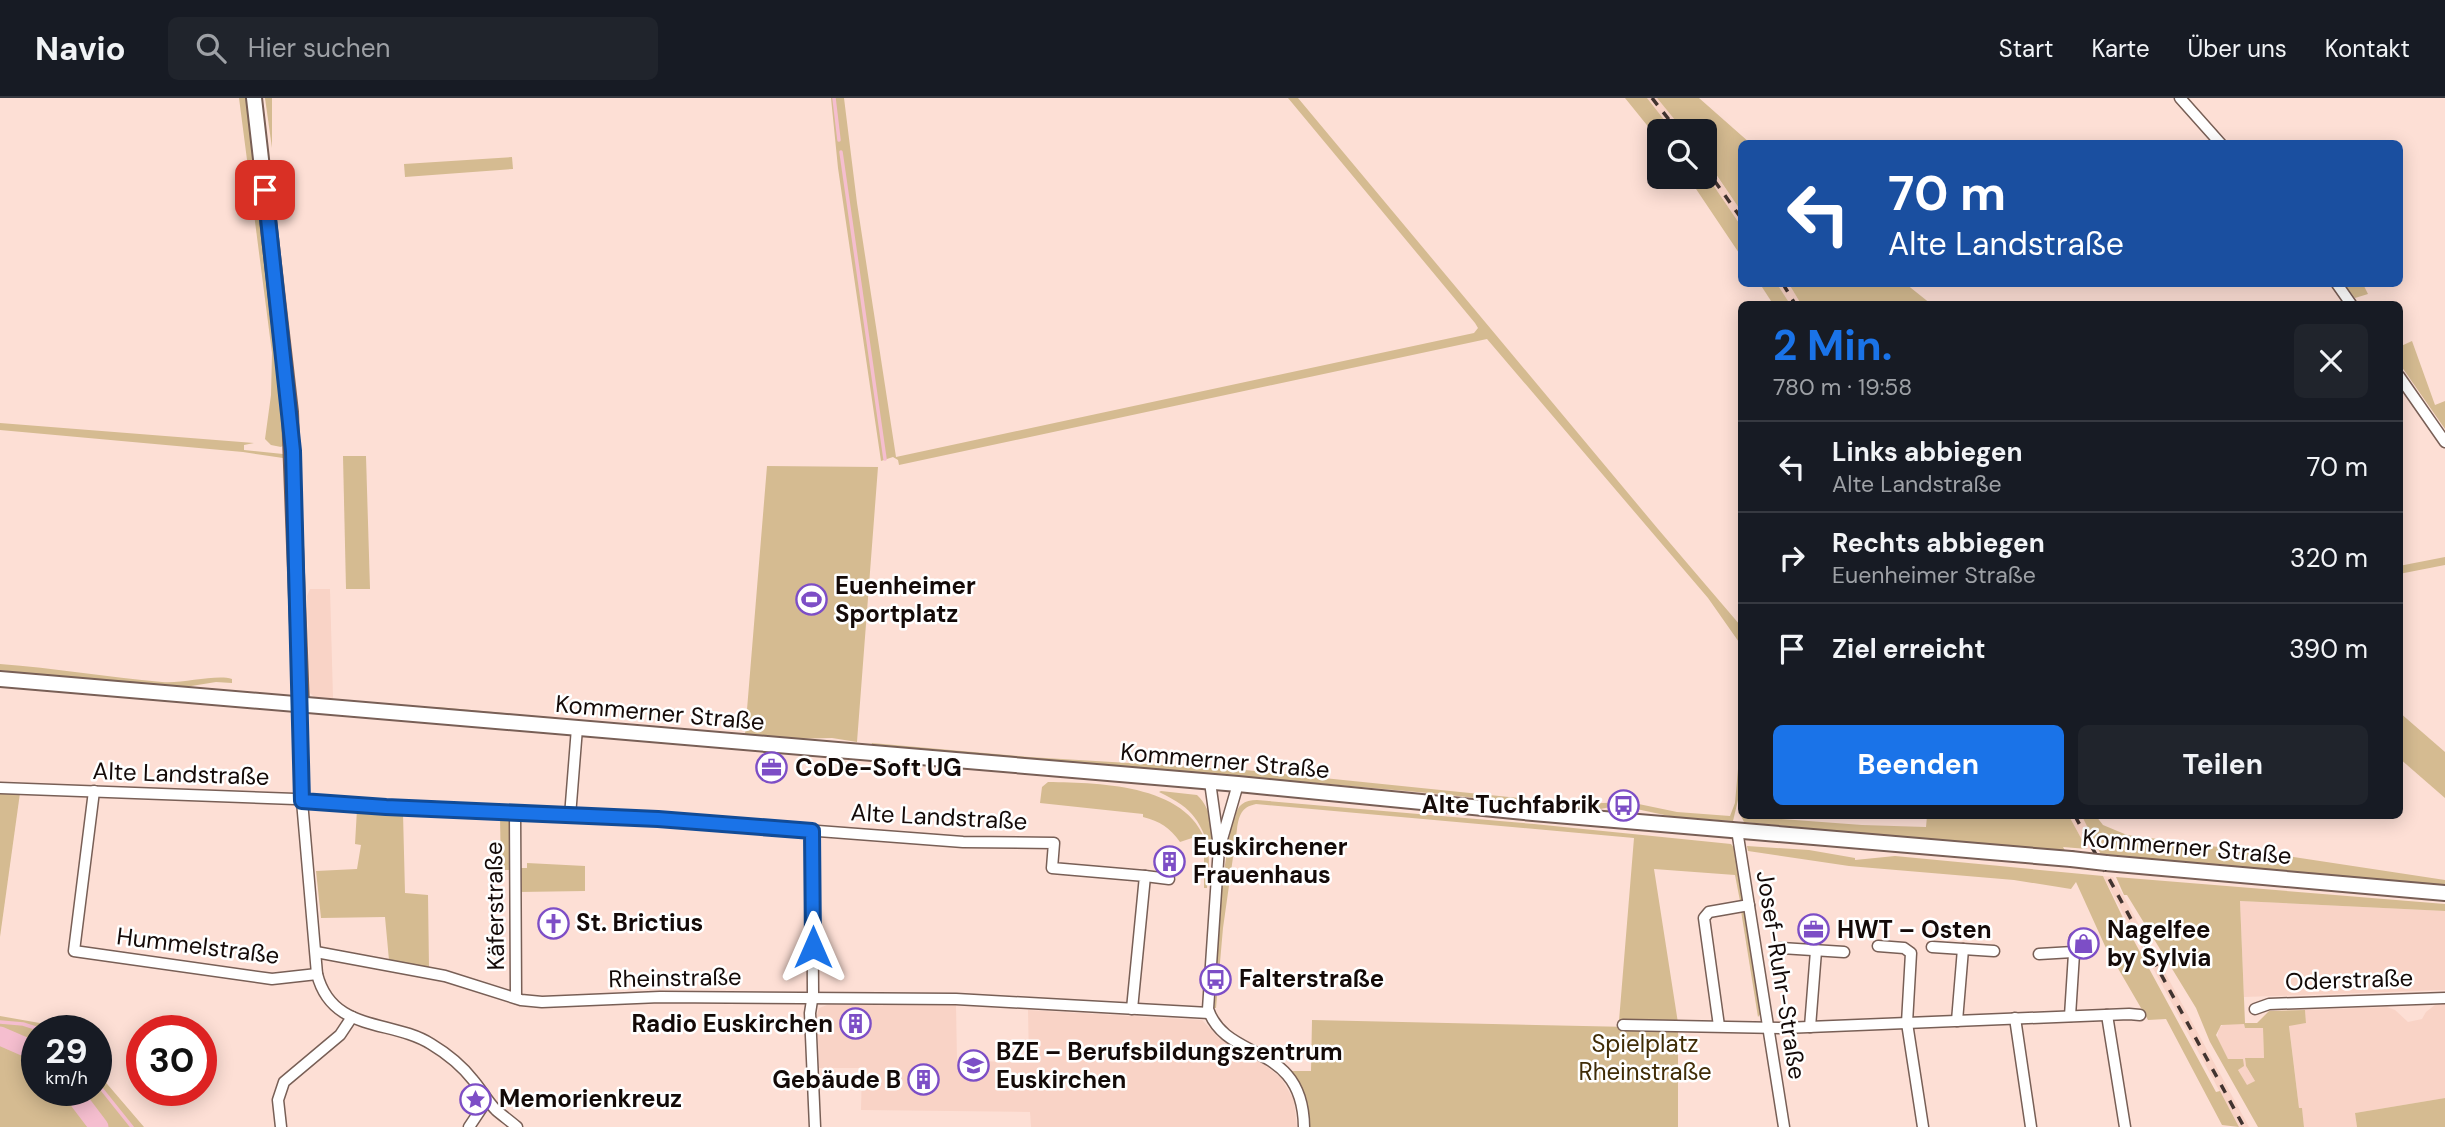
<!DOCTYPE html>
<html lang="de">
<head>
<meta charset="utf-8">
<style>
	:root { --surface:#171b24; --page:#20242c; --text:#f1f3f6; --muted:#9ea1a6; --line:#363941; --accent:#1a73e8 }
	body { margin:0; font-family:"DM Sans",sans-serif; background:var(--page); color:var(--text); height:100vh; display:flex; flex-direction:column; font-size:26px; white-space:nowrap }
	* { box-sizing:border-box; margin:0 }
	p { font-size:23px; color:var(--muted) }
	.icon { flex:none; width:38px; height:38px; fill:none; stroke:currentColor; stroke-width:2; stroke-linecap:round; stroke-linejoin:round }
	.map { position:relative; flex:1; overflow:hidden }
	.side { position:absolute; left:1738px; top:203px; width:665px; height:518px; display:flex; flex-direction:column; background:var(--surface); border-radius:10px; box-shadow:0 4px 18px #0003 }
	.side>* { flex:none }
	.banner { position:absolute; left:1738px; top:42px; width:665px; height:147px; border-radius:10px; box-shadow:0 4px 18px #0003; background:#1a4fa0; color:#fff; overflow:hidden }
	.buttons { position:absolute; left:1647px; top:21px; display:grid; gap:14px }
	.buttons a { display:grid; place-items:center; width:70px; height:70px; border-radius:10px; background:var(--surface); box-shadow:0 4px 18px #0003; font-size:35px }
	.speed { position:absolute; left:21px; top:917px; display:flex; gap:14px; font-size:35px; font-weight:700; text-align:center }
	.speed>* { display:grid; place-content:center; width:91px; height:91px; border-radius:50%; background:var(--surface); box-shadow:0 4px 18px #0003; line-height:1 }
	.speed small { font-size:18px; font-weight:400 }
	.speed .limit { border:10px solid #d22; background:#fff; color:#111 }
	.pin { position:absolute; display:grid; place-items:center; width:60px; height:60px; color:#fff; margin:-30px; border-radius:14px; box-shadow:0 4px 10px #0006 }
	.me { position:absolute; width:77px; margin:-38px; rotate:0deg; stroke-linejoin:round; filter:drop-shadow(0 0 5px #0008) }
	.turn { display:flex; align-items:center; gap:24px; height:147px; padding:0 35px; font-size:32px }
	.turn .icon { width:91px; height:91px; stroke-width:2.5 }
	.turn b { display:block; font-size:49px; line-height:60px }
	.round { display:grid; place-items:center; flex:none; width:74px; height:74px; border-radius:10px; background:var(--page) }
	.headline { display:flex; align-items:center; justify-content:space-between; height:119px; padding:0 35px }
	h1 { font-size:42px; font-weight:700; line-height:52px; color:var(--accent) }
	.button { display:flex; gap:14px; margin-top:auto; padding:14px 35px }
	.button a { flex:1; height:80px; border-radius:10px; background:var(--accent); color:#fff; font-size:28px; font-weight:700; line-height:80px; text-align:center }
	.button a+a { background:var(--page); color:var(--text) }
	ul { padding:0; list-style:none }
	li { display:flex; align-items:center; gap:21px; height:91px; padding:0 35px; border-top:2px solid var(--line) }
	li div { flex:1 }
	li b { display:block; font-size:26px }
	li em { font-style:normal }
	header { display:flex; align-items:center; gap:42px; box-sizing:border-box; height:98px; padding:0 35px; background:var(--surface); border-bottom:2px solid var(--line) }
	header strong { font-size:33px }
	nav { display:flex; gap:38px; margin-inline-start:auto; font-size:24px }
	.search { width:490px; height:63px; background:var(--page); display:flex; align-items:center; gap:18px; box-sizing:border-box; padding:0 24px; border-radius:10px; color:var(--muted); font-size:26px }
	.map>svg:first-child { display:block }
	.built { fill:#f9d3c6 }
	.green { fill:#d5bb91; fill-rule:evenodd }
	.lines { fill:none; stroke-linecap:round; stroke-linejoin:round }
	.stream { stroke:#f5becf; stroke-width:3.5 }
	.river { stroke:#f5becf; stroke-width:19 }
	.minor-casing { stroke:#785f56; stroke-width:13 }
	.primary-casing { stroke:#785f56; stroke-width:18 }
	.minor { stroke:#fff; stroke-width:10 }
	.primary { stroke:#fff; stroke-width:14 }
	.rail { stroke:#423430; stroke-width:3.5; stroke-dasharray:9 9; stroke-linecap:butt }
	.primary-bridge-casing { stroke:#785f56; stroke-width:18; stroke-linecap:butt }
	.primary-bridge { stroke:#fff; stroke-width:14 }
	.route-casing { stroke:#114b97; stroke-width:18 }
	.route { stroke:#1a73e8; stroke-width:12 }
	.labels { text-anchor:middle; stroke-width:5; stroke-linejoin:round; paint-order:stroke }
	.poi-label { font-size:24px; font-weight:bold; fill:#140a08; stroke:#fff; text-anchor:start }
	.street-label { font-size:24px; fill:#140a08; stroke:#fff }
	.park-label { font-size:24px; fill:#402c06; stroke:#fff }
</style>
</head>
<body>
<header>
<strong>Navio</strong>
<div class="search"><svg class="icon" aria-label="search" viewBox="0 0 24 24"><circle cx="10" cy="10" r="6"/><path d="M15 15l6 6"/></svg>Hier suchen</div>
<nav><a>Start</a><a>Karte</a><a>Über uns</a><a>Kontakt</a></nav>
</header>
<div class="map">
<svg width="2445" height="1029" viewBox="0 0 2445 1029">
	<rect width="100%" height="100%" fill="#fddfd5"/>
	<g class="built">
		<path d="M 1647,0 L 1657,0 L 1684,33 L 1673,33 Z"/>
		<path d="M 1704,60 L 1741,113 L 1741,128 L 1705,75 Z"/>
		<path d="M 1777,186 L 1789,186 L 1801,206 L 1790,206 Z"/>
		<path d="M 310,491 L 330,491 L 333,600 L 314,599 L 310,595 L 307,498 Z"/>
		<path d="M 2069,718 L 2082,718 L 2100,752 L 2087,751 Z"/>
		<path d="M 2103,778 L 2113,779 L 2249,1029 L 2239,1029 Z"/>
		<path d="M 2240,803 L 2445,813 L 2445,892 L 2244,899 Z"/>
		<path d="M 2445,906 L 2445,1000 L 2355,1015 L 2357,1029 L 2304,1029 L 2302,1011 L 2299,1010 L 2289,927 L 2306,925 L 2305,912 L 2387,909 L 2395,912 L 2408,924 L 2422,921 L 2426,914 L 2435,907 Z"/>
		<path d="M 827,907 L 956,907 L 957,962 L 1029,965 L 1028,912 L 1202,922 L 1219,940 L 1265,967 L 1281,980 L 1294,1002 L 1297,1029 L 1031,1029 L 1030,1014 L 861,1012 L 862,970 L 819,970 L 817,917 L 819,910 Z"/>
		<path d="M 2224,926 L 2244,926 L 2245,930 L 2263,929 L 2264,960 L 2245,961 L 2246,968 L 2255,983 L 2246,988 L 2238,972 L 2228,961 L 2217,940 L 2219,930 Z"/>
	</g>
	<g class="green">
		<path d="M 239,0 L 247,0 L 272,203 L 286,345 L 281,349 L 271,347 L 265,341 L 271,297 L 272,255 Z"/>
		<path d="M 265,0 L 272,0 L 272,50 Z"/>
		<path d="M 831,0 L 844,0 L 857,105 L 896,359 L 1474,235 L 1478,230 L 1475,225 L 1288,0 L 1298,0 L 1658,431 L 1740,527 L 1741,547 L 1708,500 L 1487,241 L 899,367 L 898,362 L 893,359 L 881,363 L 838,70 Z"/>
		<path d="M 1625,0 L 1647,0 L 1673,33 L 1659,33 L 1659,42 Z"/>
		<path d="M 1657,0 L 1699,0 L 1750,45 L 1741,46 L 1741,113 L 1705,60 L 1704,33 L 1684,33 Z"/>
		<path d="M 512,59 L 513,71 L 405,79 L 404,66 Z"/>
		<path d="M 1705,75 L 1741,128 L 1741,158 L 1688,79 L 1704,79 Z"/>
		<path d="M 1760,186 L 1777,186 L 1790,206 L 1773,206 Z"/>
		<path d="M 1789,186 L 1906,186 L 1931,206 L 1801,206 Z"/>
		<path d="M 2344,186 L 2363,186 L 2368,196 L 2355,200 Z"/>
		<path d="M 2412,243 L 2435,307 L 2445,303 L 2445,331 L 2399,265 L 2399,249 Z"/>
		<path d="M 0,325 L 254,345 L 244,347 L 244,352 L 283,356 L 283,360 L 243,354 L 0,332 Z"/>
		<path d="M 343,358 L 366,358 L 370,491 L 346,491 Z"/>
		<path d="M 767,368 L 878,369 L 857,644 L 832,640 L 785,641 L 745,636 Z"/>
		<path d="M 2445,459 L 2445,467 L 2399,476 L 2399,468 Z"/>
		<path d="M 0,566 C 54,570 108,579 162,584 C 182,586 216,576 232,581 L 232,585 L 216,584 L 179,590 L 60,580 L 0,572 Z"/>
		<path d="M 437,609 L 681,631 L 681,632 L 437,613 Z"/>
		<path d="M 2399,614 L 2445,654 L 2445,700 L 2399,660 Z"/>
		<path d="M 1741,637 L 1741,702 L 1738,702 L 1733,723 L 1674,719 L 1627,709 L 1626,706 L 1590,713 L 1440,696 L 1236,678 L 909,654 L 909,651 L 871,648 L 872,645 L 1029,659 L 1245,672 L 1577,706 L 1629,704 L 1677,714 L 1730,718 L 1735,705 Z"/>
		<path d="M 1048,684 C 1102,685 1194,686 1208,752 C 1210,765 1208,778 1207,790 L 1204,790 L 1204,758 L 1198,738 L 1180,744 C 1170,730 1160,723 1143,719 L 1143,716 L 1040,705 L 1042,689 Z"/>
		<path d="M 1161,693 L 1197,697 C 1214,713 1213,736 1213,759 C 1199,722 1196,712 1159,694 Z"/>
		<path d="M 0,694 L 20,695 L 0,839 Z"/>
		<path d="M 1257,702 L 1534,726 L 1731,746 L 1735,751 L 1743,801 L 1740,803 L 1735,777 L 1654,771 L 1678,925 L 1619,923 L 1634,740 L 1256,706 C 1241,709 1239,718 1237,731 L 1223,830 L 1216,910 L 1214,910 L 1218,879 L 1214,878 L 1223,780 L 1231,727 L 1232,720 L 1235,720 C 1237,707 1244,702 1257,702 Z"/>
		<path d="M 357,711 L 403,715 L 405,795 L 428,797 L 429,870 L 389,862 L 385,819 L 321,820 L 316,773 L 357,771 L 361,747 L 355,746 Z"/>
		<path d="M 1741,718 L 1862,727 L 1926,729 L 1927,718 L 2069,718 L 2087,751 L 2063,749 L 2067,756 L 1744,724 Z"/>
		<path d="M 2082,718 L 2096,718 L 2103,727 L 2127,737 L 2287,758 L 2445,782 L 2445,788 L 2102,759 Z"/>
		<path d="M 500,719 L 507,719 L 511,723 L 511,772 L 501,772 Z"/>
		<path d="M 1747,748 L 1809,752 L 1855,760 L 1855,762 L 1895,758 L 2103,778 L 2133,841 L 2216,994 L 2220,993 L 2239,1029 L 2222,1027 L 2166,921 L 2148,922 L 2105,848 L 2076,784 L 2071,791 L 2014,782 L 1849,768 L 1748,753 Z"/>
		<path d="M 527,765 L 585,768 L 585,793 L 519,794 L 518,770 L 527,770 Z"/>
		<path d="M 2116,779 L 2445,806 L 2445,813 L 2240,803 L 2245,925 L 2257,925 L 2269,913 L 2305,912 L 2306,925 L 2289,928 L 2299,1010 L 2302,1010 L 2304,1029 L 2258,1029 L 2210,944 L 2196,910 L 2127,797 L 2124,797 ZM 2244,926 L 2245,930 L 2263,930 L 2264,960 L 2245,960 L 2246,968 L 2255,983 L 2247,987 L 2238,972 L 2244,968 L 2243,961 L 2228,961 L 2216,937 L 2221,927 Z"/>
		<path d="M 1741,813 L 1745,815 L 1761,915 L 1758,919 Z"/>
		<path d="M 0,918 L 51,927 L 57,933 L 37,933 L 37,992 L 96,992 L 96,973 L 144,1029 L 0,1029 Z"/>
		<path d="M 1312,922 L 1678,930 L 1678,1029 L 1309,1029 L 1307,1002 L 1292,973 L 1311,973 Z"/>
		<path d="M 2445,1000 L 2445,1029 L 2357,1029 L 2355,1015 Z"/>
	</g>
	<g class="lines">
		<g class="stream">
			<path d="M 834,0 L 839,42"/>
			<path d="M 841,54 L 885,361"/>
			<path d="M 0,924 L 23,926 L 45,933"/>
			<path d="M 96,984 L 132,1029"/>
		</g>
		<g class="river">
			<path d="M 0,938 L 37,954"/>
			<path d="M 71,992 L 99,1029"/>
		</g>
		<defs>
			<g id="minor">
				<path d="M 2180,0 L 2221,46"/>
				<path d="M 2337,186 L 2351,206"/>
				<path d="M 2399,278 L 2445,344"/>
				<path d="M 301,608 L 302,703 L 317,876 C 332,935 391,921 431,946 C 446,955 462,968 473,982 C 481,991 487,1003 496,1012 C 503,1018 510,1023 517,1029"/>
				<path d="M 1210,684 L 1219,749 L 1208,911 C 1226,965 1303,943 1304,1029"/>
				<path d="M 0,690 L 295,701 L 385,709 L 658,721 L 963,744 L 1054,745 L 1052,770 L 1145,778 L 1132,911"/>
				<path d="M 94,693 L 74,853 L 272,881 L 317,876"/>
				<path d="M 515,715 L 516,900"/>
				<path d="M 570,718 L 577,630"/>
				<path d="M 1737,732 L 1784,1029"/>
				<path d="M 812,733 L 813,896 L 810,915 L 815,1029"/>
				<path d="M 1220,748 L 1238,686"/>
				<path d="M 1145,778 L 1169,781"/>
				<path d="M 1878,848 L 1904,850 L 1911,855 L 1907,925 L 1923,1029"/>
				<path d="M 1932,849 L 1994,853"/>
				<path d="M 1781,850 L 1844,854"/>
				<path d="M 316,854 L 445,878 L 521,902 L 542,904 L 660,899 L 956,901 L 1209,915"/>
				<path d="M 2039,856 L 2073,854"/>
				<path d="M 2255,911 L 2269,906 L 2445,900"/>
				<path d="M 2107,917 L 2125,1029"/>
				<path d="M 2070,918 L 2075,840"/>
				<path d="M 2015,920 L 2031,1029"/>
				<path d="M 1957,923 L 1963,851"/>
				<path d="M 1623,927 L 1784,930 L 2129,916 L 2140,917"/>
				<path d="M 1719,928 L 1704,820 L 1709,814 L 1749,807"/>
				<path d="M 1810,929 L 1816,853"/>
				<path d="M 281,1029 L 278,1002 L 284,984 L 340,937 L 352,919"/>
				<path d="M 469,1029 L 487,1002"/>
			</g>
			<g id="primary">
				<path d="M 254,0 L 290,314 L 301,608"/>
				<path d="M 0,581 L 1238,686 L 1533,715 L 2071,761"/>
				<path d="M 2106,765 L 2445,795"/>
			</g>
		</defs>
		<use href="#minor" class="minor-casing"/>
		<use href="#primary" class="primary-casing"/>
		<use href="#minor" class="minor"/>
		<use href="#primary" class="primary"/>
		<g class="rail">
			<path d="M 1652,0 L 1678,33"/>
			<path d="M 1704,68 L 1741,120"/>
			<path d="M 1783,186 L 1795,206"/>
			<path d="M 2075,718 L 2244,1029"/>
		</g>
		<defs>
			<path id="primary-bridge" d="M 2071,761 L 2106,765"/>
		</defs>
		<use href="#primary-bridge" class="primary-bridge-casing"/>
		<use href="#primary-bridge" class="primary-bridge"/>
	</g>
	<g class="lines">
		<defs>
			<path id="route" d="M 265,92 L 293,353 L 302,703 L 386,709 L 658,721 L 812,733 L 813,849"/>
		</defs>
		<use href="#route" class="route-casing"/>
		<use href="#route" class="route"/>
	</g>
	<defs>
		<symbol id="stadium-ring" viewBox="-11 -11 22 22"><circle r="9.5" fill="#fff" stroke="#7d4ec6" stroke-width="1.5"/><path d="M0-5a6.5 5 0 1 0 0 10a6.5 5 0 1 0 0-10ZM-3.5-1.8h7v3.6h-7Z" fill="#7d4ec6"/></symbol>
		<symbol id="office-ring" viewBox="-11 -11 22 22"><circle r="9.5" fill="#fff" stroke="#7d4ec6" stroke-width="1.5"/><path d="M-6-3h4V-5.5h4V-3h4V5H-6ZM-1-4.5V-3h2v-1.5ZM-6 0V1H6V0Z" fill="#7d4ec6"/></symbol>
		<symbol id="bus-ring" viewBox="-11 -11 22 22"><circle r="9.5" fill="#fff" stroke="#7d4ec6" stroke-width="1.5"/><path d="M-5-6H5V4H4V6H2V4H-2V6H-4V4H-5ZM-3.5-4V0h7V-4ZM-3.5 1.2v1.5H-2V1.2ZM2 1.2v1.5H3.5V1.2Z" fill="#7d4ec6"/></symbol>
		<symbol id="building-ring" viewBox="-11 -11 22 22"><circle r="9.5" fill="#fff" stroke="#7d4ec6" stroke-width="1.5"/><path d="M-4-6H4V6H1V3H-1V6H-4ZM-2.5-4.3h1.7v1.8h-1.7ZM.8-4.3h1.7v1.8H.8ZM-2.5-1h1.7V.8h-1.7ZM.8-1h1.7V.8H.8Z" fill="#7d4ec6"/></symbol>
		<symbol id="church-ring" viewBox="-11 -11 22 22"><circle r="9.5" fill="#fff" stroke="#7d4ec6" stroke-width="1.5"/><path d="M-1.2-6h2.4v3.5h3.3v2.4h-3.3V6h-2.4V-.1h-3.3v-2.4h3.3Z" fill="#7d4ec6"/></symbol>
		<symbol id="shop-ring" viewBox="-11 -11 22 22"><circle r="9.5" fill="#fff" stroke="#7d4ec6" stroke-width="1.5"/><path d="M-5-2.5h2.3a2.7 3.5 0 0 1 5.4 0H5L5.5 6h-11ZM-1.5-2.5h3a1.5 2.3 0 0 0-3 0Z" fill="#7d4ec6"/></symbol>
		<symbol id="university-ring" viewBox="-11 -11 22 22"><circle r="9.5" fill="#fff" stroke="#7d4ec6" stroke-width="1.5"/><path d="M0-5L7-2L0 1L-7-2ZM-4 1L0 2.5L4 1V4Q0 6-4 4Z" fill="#7d4ec6"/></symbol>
		<symbol id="sight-ring" viewBox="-11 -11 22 22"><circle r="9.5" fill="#fff" stroke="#7d4ec6" stroke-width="1.5"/><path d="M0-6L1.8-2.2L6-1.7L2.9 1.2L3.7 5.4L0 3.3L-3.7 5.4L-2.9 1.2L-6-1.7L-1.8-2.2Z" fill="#7d4ec6"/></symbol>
	</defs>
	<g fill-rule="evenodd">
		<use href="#stadium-ring" x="794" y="484" width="35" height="35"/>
		<use href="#office-ring" x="754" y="652" width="35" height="35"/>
		<use href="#bus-ring" x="1606" y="690" width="35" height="35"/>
		<use href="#building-ring" x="1152" y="746" width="35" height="35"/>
		<use href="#church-ring" x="536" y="808" width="35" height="35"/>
		<use href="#office-ring" x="1796" y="814" width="35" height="35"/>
		<use href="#shop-ring" x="2066" y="828" width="35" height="35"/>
		<use href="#bus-ring" x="1198" y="864" width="35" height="35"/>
		<use href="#building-ring" x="838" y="908" width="35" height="35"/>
		<use href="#university-ring" x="956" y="950" width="35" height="35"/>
		<use href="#building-ring" x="906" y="964" width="35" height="35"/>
		<use href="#sight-ring" x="458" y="984" width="35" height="35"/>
	</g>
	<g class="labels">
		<g class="poi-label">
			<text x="835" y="496">Euenheimer<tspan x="835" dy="28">Sportplatz</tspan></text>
			<text x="795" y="678">CoDe-Soft UG</text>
			<text x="1601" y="715" text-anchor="end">Alte Tuchfabrik</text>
			<text x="1193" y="757">Euskirchener<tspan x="1193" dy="28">Frauenhaus</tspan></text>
			<text x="576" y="833">St. Brictius</text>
			<text x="1837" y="840">HWT – Osten</text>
			<text x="2107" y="840">Nagelfee<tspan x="2107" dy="28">by Sylvia</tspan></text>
			<text x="1239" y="889">Falterstraße</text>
			<text x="833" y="934" text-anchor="end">Radio Euskirchen</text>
			<text x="996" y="962">BZE – Berufsbildungszentrum<tspan x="996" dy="28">Euskirchen</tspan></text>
			<text x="901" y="990" text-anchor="end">Gebäude B</text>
			<text x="499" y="1009">Memorienkreuz</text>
		</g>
		<g class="street-label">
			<text transform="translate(660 615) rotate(5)" y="8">Kommerner Straße</text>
			<text transform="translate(1225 663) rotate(5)" y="8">Kommerner Straße</text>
			<text transform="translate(181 676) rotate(2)" y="8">Alte Landstraße</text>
			<text transform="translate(939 719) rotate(3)" y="8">Alte Landstraße</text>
			<text transform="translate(2187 749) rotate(5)" y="8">Kommerner Straße</text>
			<text transform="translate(495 808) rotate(-91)" y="8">Käferstraße</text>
			<text transform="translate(198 848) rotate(7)" y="8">Hummelstraße</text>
			<text transform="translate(1781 877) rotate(81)" y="8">Josef-Ruhr-Straße</text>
			<text transform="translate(675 880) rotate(-1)" y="8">Rheinstraße</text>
			<text transform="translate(2349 882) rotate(-2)" y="8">Oderstraße</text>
		</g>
		<g class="park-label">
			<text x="1645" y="954">Spielplatz<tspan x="1645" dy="28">Rheinstraße</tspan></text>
		</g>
	</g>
</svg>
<div class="buttons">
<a><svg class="icon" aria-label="search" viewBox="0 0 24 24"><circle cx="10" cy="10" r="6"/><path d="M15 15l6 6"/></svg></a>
</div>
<div class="speed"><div>29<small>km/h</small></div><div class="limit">30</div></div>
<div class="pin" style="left:265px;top:92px;background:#d93025"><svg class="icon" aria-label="arrive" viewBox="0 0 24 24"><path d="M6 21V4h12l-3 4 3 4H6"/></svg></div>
<svg class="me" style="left:813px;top:849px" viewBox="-20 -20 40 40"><path d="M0-17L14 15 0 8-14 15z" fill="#1a73e8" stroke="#fff" stroke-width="4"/></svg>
<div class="banner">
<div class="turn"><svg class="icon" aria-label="left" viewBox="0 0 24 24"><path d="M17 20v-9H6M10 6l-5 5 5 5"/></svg><div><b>70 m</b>Alte Landstraße</div></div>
</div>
<section class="side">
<div class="headline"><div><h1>2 Min.</h1><p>780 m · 19:58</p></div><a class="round"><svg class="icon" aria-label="close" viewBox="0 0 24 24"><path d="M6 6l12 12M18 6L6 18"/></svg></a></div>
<ul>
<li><svg class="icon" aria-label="left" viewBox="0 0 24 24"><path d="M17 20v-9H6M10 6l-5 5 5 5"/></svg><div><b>Links abbiegen</b><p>Alte Landstraße</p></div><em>70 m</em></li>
<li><svg class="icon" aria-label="right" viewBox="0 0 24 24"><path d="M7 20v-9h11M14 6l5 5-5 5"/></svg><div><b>Rechts abbiegen</b><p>Euenheimer Straße</p></div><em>320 m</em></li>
<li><svg class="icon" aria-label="arrive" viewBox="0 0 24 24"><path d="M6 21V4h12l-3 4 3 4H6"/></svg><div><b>Ziel erreicht</b></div><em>390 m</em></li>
</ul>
<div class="button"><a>Beenden</a><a>Teilen</a></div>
</section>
</div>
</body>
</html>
